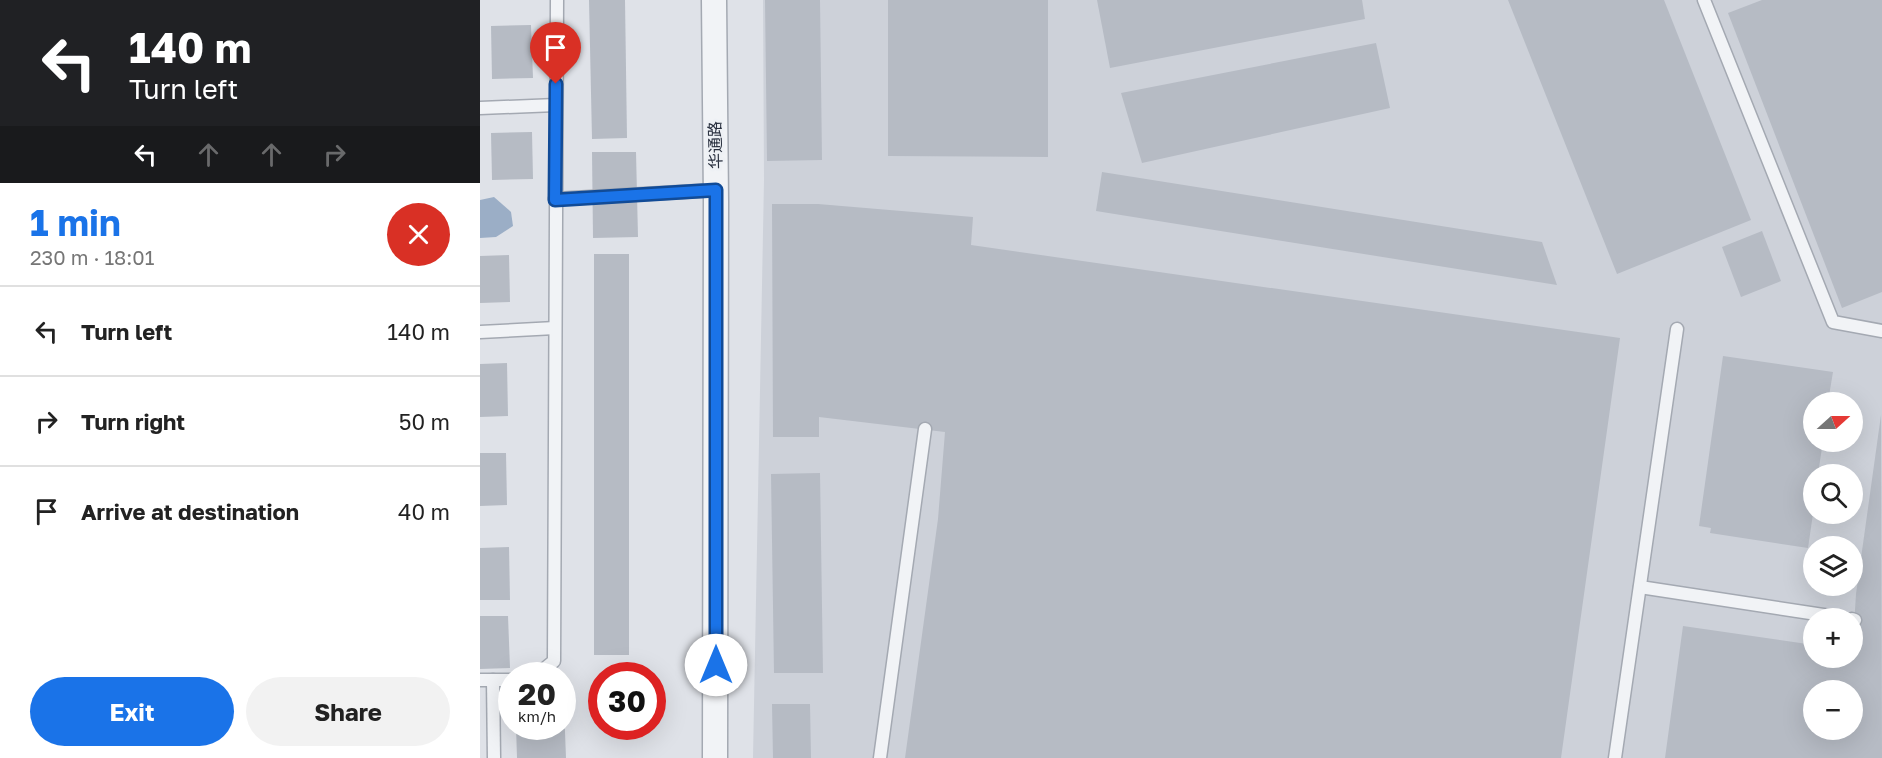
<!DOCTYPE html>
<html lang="en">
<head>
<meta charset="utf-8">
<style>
	:root { --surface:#fff; --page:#f2f2f2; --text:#222; --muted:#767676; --line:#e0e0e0; --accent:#1a73e8 }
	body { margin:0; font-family:"Golos Text","Noto Sans SC",sans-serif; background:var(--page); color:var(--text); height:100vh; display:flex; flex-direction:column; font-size:22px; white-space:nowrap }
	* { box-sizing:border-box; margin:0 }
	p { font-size:20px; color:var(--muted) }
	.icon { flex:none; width:33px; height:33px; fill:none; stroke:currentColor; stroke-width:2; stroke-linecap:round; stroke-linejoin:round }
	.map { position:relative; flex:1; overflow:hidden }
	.side { display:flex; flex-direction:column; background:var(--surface); width:480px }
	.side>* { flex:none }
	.top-card { background:#202124; color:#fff; overflow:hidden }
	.needle { width:39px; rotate:69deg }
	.tools { position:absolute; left:1323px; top:392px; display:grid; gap:12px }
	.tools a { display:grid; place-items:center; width:60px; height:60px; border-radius:50%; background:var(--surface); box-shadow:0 6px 24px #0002; font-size:30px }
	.speed { position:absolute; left:18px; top:662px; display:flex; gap:12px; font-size:30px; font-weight:700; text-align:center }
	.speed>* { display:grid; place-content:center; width:78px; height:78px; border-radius:50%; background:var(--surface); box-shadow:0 6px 24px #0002; line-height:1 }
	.speed small { font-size:15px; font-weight:400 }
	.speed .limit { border:9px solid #d22; background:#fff; color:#111 }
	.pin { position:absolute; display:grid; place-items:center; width:51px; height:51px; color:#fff; margin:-62px -26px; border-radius:50% 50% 50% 0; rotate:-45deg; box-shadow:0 0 6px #0007 }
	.pin .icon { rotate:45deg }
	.me { position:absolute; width:66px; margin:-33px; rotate:0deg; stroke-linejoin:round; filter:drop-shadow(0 0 4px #0008) }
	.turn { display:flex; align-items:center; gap:21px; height:126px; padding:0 30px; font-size:27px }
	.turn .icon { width:78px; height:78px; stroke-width:2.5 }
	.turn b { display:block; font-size:42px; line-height:51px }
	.lanes { display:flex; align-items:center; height:57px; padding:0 30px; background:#0003; justify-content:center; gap:30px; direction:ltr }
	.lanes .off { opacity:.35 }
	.round { display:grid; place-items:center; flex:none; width:63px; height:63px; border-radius:32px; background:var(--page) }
	.headline { display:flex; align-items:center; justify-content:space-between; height:102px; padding:0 30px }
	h1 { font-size:36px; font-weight:700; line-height:45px; color:var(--accent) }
	.primary-button { display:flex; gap:12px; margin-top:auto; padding:12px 30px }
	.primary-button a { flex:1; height:69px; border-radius:36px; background:var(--accent); color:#fff; font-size:24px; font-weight:700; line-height:69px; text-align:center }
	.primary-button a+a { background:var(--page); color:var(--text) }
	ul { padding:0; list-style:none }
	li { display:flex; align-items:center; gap:18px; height:90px; padding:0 30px; border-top:2px solid var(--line) }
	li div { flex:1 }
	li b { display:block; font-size:22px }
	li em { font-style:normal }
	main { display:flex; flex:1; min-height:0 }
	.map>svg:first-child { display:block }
	.built { fill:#cdd1d9; fill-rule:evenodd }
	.water { fill:#9baec6 }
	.building { fill:#b6bbc4; fill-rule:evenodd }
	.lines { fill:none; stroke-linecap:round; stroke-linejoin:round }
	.service-casing { stroke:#a4a9b2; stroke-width:15 }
	.minor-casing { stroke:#a4a9b2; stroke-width:27 }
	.service { stroke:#f1f3f6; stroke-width:12 }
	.minor { stroke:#f1f3f6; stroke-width:24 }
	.route-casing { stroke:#114b97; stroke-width:15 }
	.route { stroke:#1a73e8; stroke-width:10 }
	.labels { text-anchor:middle; stroke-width:6; stroke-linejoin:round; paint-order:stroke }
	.street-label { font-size:16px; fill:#282f3e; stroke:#eef1f5 }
</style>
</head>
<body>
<main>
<section class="side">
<div class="top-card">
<div class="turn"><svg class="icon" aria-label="left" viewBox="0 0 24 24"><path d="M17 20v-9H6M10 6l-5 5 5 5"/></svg><div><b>140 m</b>Turn left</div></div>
<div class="lanes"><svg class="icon" aria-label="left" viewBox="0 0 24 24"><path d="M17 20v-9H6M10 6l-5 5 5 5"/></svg><svg class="icon off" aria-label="ahead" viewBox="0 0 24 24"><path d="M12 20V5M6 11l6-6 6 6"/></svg><svg class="icon off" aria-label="ahead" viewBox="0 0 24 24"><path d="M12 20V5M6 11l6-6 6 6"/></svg><svg class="icon off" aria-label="right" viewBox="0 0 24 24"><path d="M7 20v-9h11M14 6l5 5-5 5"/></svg></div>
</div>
<div class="headline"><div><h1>1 min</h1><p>230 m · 18:01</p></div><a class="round" style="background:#d93025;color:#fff"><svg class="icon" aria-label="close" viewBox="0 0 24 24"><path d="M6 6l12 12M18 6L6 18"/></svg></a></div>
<ul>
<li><svg class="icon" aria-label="left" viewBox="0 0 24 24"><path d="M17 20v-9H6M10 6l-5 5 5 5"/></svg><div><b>Turn left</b></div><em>140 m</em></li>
<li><svg class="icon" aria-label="right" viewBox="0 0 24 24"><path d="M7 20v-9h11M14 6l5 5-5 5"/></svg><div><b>Turn right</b></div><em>50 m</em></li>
<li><svg class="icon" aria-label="arrive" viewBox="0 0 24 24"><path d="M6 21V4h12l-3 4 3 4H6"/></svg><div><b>Arrive at destination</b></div><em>40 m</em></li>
</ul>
<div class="primary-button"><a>Exit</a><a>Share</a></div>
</section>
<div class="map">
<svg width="1402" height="758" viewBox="0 0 1402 758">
	<rect width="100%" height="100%" fill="#dfe2e8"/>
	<path class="built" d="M 283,0 L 1402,0 L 1402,758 L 273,758 L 284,180 ZM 1334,402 L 1372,402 L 1372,441 L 1334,441 ZM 1334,474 L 1372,474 L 1372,513 L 1334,513 ZM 1334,546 L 1372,546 L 1372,585 L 1334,585 ZM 1334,618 L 1372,618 L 1372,657 L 1334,657 ZM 1334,690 L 1372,690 L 1372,729 L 1334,729 Z"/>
	<path class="water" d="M 14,197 L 31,212 L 33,226 L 16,237 L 0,238 L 0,200 Z"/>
	<g class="building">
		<path d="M 109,0 L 145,0 L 147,138 L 112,139 Z"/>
		<path d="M 285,0 L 340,0 L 342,160 L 287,161 Z"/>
		<path d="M 408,0 L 568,0 L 568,157 L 408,156 Z"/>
		<path d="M 617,0 L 882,0 L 885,19 L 630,68 Z"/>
		<path d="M 1028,0 L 1184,0 L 1271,220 L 1137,274 Z"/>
		<path d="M 1282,0 L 1402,0 L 1402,292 L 1362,308 L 1248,13 Z"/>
		<path d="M 51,25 L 53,78 L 12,79 L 11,26 Z"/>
		<path d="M 896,43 L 910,108 L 662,163 L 641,93 Z"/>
		<path d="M 52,132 L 53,179 L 12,180 L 11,133 Z"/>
		<path d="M 112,152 L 156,152 L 158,237 L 113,238 Z"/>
		<path d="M 622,172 L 1062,242 L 1077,285 L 616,211 Z"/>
		<path d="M 292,204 L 338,204 L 493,217 L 491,245 L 1140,338 L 1081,758 L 425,758 L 458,519 L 465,432 L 339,417 L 339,437 L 293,437 Z"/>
		<path d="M 1282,231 L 1301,281 L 1261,297 L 1242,247 Z"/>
		<rect x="114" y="254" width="35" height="401"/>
		<path d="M 29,255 L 30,302 L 0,303 L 0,256 Z"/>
		<path d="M 1243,356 L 1353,372 L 1348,402 L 1334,402 L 1334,441 L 1343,441 L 1338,474 L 1334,474 L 1334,507 L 1328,548 L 1230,533 L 1231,528 L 1219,526 Z"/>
		<path d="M 27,363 L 28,416 L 0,417 L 0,364 Z"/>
		<path d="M 1401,415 L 1402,758 L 1185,758 L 1203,626 L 1334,645 L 1334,657 L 1372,657 L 1376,594 ZM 1334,690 L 1372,690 L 1372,729 L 1334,729 Z"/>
		<path d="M 0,453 L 26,453 L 27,505 L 0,506 Z"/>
		<path d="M 340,473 L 343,673 L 294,673 L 291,474 Z"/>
		<path d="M 29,547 L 30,600 L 0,600 L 0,548 Z"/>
		<path d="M 0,616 L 28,616 L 30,668 L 0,669 Z"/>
		<path d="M 292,704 L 330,704 L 331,758 L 293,758 Z"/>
		<path d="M 82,706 L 84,706 L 86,758 L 37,758 L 36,726 L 82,726 Z"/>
	</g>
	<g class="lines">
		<defs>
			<g id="service">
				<path d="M 1224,0 L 1353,322 L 1402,331"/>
				<path d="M 0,108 L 76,105"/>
				<path d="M 75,199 L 236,190"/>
				<path d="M 0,332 L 75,328"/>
				<path d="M 1160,587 L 1363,618"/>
				<path d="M 1372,619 L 1375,620"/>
				<path d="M 57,675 L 74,661 L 77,0"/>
				<path d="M 0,680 L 32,680"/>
				<path d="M 13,680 L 14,758"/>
				<path d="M 400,758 L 445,429"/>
				<path d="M 1135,758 L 1197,329"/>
			</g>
			<path id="minor" d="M 234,0 L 236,201 L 235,758"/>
		</defs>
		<use href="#service" class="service-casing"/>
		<use href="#minor" class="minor-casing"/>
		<use href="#service" class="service"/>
		<use href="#minor" class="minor"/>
	</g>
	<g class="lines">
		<defs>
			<path id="route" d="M 76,84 L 75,200 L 236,190 L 236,665"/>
		</defs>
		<use href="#route" class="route-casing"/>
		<use href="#route" class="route"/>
	</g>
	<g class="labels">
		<g class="street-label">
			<text transform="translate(235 145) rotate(-91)" y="6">华通路</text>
		</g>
	</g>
</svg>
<div class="tools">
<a><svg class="needle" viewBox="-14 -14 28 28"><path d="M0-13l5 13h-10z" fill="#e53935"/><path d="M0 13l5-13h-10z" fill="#767676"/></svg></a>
<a><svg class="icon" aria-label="search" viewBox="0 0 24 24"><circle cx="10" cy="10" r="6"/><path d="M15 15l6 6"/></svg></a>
<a><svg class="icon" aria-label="layers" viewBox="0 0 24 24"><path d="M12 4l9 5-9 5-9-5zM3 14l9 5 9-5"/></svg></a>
<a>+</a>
<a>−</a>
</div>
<div class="speed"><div>20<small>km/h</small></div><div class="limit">30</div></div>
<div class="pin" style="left:76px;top:84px;background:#d93025"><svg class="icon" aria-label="arrive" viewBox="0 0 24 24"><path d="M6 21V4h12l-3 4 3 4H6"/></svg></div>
<svg class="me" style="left:236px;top:665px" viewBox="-20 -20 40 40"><circle r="19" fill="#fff"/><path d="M0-13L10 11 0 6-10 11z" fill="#1a73e8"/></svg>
</div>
</main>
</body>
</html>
